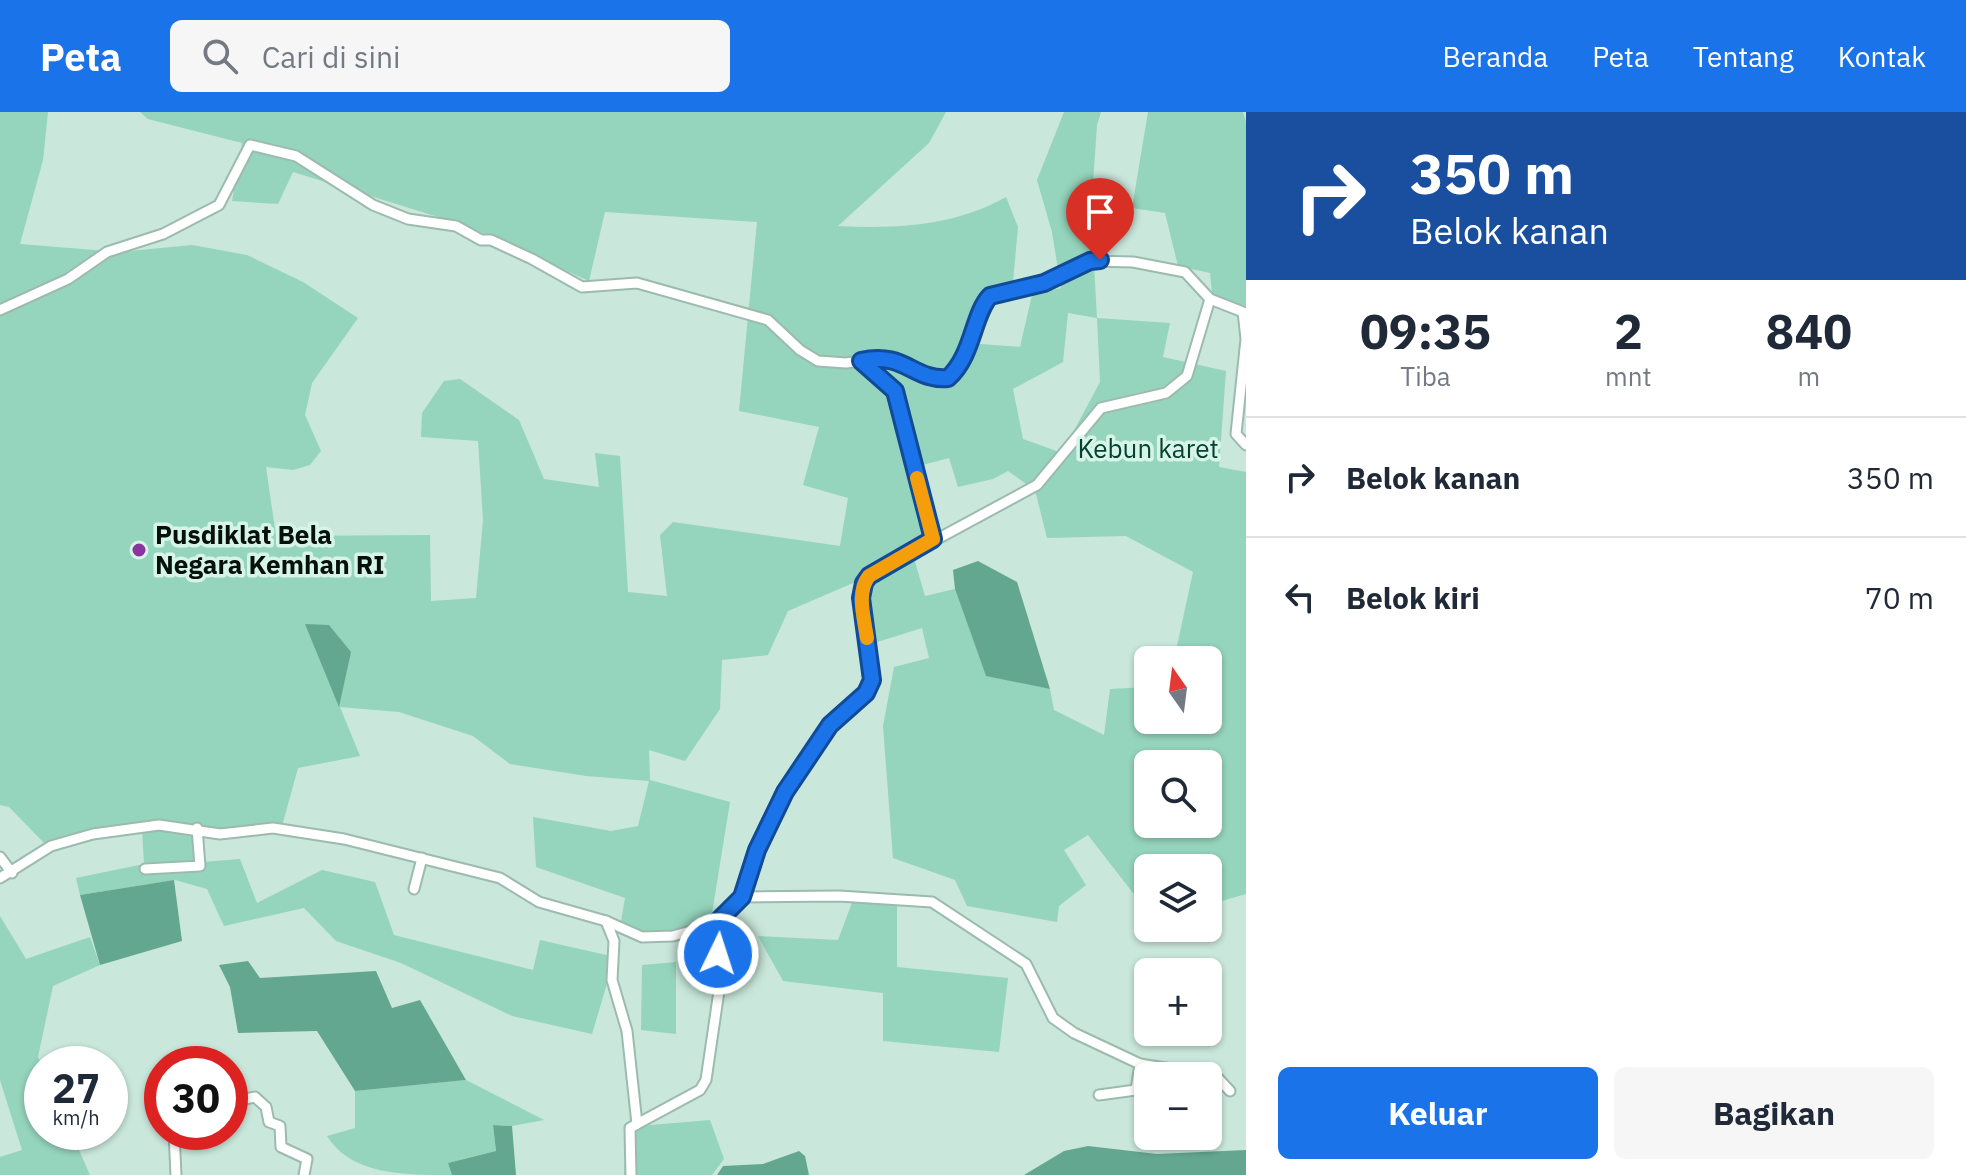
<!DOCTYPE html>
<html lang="id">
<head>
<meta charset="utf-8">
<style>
	:root { --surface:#fff; --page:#f6f6f7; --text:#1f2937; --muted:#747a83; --line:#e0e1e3; --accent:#1a73e8 }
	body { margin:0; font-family:"IBM Plex Sans",sans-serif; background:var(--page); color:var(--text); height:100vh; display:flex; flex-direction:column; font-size:30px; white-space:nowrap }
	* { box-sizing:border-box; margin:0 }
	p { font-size:26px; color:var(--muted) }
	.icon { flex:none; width:44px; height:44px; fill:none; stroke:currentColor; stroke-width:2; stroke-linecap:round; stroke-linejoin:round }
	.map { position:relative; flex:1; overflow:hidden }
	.panel { display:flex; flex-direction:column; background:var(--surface); width:720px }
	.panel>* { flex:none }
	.guide { background:#1a4fa0; color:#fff; overflow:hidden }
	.needle { width:52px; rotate:346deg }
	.tools { position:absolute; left:1134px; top:534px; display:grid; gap:16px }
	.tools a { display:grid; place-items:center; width:88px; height:88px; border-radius:12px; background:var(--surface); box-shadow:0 2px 6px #0004; font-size:40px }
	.speed { position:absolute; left:24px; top:934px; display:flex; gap:16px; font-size:40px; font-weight:700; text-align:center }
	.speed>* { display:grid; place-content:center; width:104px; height:104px; border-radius:50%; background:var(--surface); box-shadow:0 2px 6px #0004; line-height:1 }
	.speed small { font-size:20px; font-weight:400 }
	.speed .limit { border:12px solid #d22; background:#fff; color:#111 }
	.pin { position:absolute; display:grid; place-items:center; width:68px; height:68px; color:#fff; margin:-82px -34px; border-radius:50% 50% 50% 0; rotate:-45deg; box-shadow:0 0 8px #0007 }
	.pin .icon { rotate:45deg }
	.me { position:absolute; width:88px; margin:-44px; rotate:4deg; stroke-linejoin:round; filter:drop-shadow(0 0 6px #0008) }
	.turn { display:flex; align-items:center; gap:28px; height:168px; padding:0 32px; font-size:36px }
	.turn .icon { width:104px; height:104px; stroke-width:2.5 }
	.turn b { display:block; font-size:56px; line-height:68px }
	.eta { display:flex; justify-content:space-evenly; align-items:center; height:136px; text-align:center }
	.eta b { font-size:48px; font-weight:800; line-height:56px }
	.primary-button { display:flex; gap:16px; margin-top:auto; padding:16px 32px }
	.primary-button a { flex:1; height:92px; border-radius:12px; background:var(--accent); color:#fff; font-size:32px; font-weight:800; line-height:92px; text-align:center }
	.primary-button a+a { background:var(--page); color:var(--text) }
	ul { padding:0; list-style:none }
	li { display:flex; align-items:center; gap:24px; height:120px; padding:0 32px; border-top:2px solid var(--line) }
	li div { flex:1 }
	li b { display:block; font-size:30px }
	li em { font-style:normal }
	header { display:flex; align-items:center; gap:48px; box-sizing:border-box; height:112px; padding:0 40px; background:var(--accent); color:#fff }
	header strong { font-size:38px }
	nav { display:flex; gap:44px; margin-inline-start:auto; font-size:28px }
	.search { width:560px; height:72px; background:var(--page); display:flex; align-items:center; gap:20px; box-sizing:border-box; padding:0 28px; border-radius:12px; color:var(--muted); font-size:30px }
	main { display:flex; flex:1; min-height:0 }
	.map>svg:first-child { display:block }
	.green { fill:#95d4bd; fill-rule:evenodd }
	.water { fill:#64a790 }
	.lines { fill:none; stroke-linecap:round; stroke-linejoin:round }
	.minor-casing { stroke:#9dbaaf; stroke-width:13 }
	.minor { stroke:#fff; stroke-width:9 }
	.route-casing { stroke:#114b97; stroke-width:20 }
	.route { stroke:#1a73e8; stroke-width:14 }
	.slow { stroke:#f59e0b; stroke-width:14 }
	.poi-dot { fill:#8c34a0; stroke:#d6f4e8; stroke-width:3 }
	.labels { text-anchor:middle; stroke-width:7; stroke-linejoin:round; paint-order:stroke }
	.park-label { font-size:26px; fill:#054232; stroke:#d6f4e8 }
	.poi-label { font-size:26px; font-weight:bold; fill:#06100c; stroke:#d6f4e8; text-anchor:start }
</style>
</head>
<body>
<header>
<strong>Peta</strong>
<div class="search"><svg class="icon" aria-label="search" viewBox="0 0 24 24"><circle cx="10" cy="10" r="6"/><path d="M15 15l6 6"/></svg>Cari di sini</div>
<nav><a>Beranda</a><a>Peta</a><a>Tentang</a><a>Kontak</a></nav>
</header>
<main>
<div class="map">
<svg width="1246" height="1063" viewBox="0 0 1246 1063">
	<rect width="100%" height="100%" fill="#c9e7db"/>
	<g class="green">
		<path d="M 0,0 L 48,0 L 43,48 L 20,132 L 119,140 L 192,133 L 247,143 L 303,170 L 358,206 L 312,271 L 305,303 L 321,339 L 310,353 L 293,358 L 266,355 L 276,424 L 430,423 L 431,489 L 476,486 L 483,408 L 478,329 L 421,325 L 422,301 L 444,269 L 460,267 L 519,308 L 544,367 L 599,375 L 595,341 L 620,344 L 628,480 L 667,484 L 660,423 L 673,410 L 840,434 L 848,386 L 803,373 L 819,315 L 739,299 L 757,110 L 605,100 L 589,169 L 464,113 L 293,60 L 278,92 L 232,89 L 242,31 L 148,7 L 140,0 L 946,0 L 929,31 L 838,114 C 897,117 955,114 1006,85 L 1018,115 L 1012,181 L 981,187 L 966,231 L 1020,235 L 1032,183 L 1061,176 L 1052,120 L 1037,68 L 1064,0 L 1101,0 L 1097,13 L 1091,100 L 1097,206 L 1170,211 L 1163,245 L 1226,259 L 1219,355 L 1246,360 L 1246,782 L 1208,793 L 1208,756 L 1148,756 L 1147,799 L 1088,723 L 1064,738 L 1086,773 L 1059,794 L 1057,810 L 967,794 L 955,768 L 893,746 L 883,614 L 894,555 L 929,546 L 922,516 L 871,532 L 860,468 L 788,499 L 768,543 L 722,548 L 720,597 L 685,649 L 649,638 L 650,668 L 730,690 L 709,820 L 619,821 L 625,786 L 536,755 L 533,705 L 611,719 L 638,714 L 649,669 L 586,664 L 510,652 L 473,624 L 399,600 L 340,595 L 360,644 L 298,656 L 282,714 L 202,718 L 203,750 L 240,747 L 257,791 L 322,758 L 375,770 L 394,823 L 533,858 L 540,828 L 615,845 L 592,922 L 512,904 L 401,851 L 336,829 L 304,796 L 224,814 L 207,777 L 175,768 L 80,783 L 76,766 L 144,752 L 142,716 L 47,734 L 9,695 L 0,693 ZM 1068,201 L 1097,206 L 1100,270 L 1062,341 L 1023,327 L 1013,277 L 1063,250 ZM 949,346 L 958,375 L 993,367 L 1008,359 L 1035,378 L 1047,426 L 1126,424 L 1193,460 L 1174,548 L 1208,548 L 1208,608 L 1148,608 L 1148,575 L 1110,577 L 1104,623 L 1054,598 L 1050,577 L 986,563 L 955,477 L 925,484 L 913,443 L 939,425 L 915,355 ZM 1148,652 L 1208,652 L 1208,712 L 1148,712 Z"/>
		<path d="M 1148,0 L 1243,0 L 1246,10 L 1246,205 L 1213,190 L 1210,161 L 1178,154 L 1165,101 L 1132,96 Z"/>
		<path d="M 853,788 L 897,794 L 897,855 L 1008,866 L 999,940 L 883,929 L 883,881 L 783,869 L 758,824 L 838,828 Z"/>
		<path d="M 0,804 L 26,847 L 90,825 L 100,853 L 53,874 L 38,945 L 42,953 L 42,1020 L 71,1020 L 90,1063 L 0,1063 L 0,1045 L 22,1038 L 0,968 Z"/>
		<path d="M 676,850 L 676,922 L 641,918 L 642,853 Z"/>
		<path d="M 466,968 L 544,1008 L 512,1014 L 493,1013 L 496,1039 L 448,1051 L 452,1063 C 403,1063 351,1063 327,1024 L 355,1016 L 355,979 Z"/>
		<path d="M 710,1008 L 724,1047 L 712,1063 L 624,1063 L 627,1015 Z"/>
	</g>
	<g class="water">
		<path d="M 978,449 L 1017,470 L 1050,577 L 986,564 L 955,477 L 953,458 Z"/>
		<path d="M 305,512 L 329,513 L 351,540 L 339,595 Z"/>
		<path d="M 174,768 L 182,829 L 100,853 L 80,783 Z"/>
		<path d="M 248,849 L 260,866 L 376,859 L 392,896 L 420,888 L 466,968 L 355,979 L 317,919 L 238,921 L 230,875 L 219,853 Z"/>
		<path d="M 493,1013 L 512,1014 L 516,1063 L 452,1063 L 448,1051 L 496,1039 Z"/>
		<path d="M 1088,1034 L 1157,1042 L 1246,1038 L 1246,1063 L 1024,1063 L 1064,1039 Z"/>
		<path d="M 799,1039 L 805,1044 L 809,1063 L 717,1063 L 723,1054 L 763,1052 Z"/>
	</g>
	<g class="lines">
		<defs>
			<g id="minor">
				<path d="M 0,198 L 68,167 L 107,140 L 163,122 L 219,93 L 250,33 L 296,44 L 373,93 L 408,107 L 456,114 L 481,128 L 491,128 L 532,147 L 582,175 L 637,171 L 768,208 L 800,238 L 818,249 L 846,251 L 887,245 L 937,267 L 953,263 L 990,184 L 1044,171 L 1090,149 L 1133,150 L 1185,160 L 1210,187 L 1243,200 L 1246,227 L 1236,322 L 1246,333"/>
				<path d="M 861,249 L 895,279 L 933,427"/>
				<path d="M 0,745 L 12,761"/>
				<path d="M 145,757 L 200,754 L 197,716"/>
				<path d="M 0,766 L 51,734 L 93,722 L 159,713 L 220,722 L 273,716 L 344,727 L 500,766 L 539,790 L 606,809 L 642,825 L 673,824 L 715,812"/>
				<path d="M 414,777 L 422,746"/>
				<path d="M 742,785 L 839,784 L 932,790 L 1026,852 L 1053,906 L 1074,921 L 1140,952 L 1216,964 L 1230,979"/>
				<path d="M 606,809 L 614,829 L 612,868 L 627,919 L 637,1012 L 630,1016 L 631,1063"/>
				<path d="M 1099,983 L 1136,978 L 1140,952"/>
				<path d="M 230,990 L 255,985 L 266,995 L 269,1010 L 280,1014 L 281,1035 L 307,1047 L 304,1063"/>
				<path d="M 637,1012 L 700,978 L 706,968 L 720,872 L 715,812 L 742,785 L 757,738 L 785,680 L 830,613 L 866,581 L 872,568 L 861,486 L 864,471 L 869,464 L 1037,373 L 1101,296 L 1166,281 L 1187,264 L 1210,187"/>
				<path d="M 174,1020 L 176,1063"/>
			</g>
		</defs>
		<use href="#minor" class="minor-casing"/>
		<use href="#minor" class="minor"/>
	</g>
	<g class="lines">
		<defs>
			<path id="route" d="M 718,842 L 715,812 L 742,785 L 757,738 L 785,680 L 830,613 L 866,581 L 872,568 L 861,486 L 864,471 L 869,464 L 933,427 L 895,279 L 861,249 C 905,239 913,269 948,266 C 973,244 973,202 990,184 L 1044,171 L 1090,149 L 1100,148"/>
		</defs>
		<use href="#route" class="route-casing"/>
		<use href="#route" class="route"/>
		<path class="slow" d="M 867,526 C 864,506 856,480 869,464 L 933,427 L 917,366"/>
	</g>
	<circle class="poi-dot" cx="139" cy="438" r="8"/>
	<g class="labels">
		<g class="park-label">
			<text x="1148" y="346">Kebun karet</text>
		</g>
		<g class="poi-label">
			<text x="155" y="432">Pusdiklat Bela<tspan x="155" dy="30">Negara Kemhan RI</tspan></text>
		</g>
	</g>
</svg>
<div class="tools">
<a><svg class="needle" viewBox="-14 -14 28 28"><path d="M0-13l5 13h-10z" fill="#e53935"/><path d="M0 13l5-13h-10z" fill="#747a83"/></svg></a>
<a><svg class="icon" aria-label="search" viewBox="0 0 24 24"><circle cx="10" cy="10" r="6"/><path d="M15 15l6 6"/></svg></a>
<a><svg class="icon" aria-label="layers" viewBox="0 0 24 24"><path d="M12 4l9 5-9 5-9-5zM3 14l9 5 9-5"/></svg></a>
<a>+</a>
<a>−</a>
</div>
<div class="speed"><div>27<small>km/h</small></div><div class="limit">30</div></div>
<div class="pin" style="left:1100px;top:148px;background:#d93025"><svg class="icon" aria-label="arrive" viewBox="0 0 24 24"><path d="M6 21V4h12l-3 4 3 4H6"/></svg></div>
<svg class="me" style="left:718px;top:842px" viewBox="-20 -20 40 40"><circle r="17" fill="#1a73e8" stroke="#fff" stroke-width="3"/><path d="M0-11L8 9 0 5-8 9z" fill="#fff"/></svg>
</div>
<section class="panel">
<div class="guide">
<div class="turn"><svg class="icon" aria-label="right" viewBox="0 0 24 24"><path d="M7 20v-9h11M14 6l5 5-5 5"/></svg><div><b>350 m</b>Belok kanan</div></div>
</div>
<div class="eta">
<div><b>09:35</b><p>Tiba</p></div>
<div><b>2</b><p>mnt</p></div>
<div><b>840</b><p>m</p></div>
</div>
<ul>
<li><svg class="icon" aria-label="right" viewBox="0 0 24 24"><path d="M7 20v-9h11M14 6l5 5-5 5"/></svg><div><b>Belok kanan</b></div><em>350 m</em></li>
<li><svg class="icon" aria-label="left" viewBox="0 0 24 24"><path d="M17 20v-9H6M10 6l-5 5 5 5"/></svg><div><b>Belok kiri</b></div><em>70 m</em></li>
</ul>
<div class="primary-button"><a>Keluar</a><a>Bagikan</a></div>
</section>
</main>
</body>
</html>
